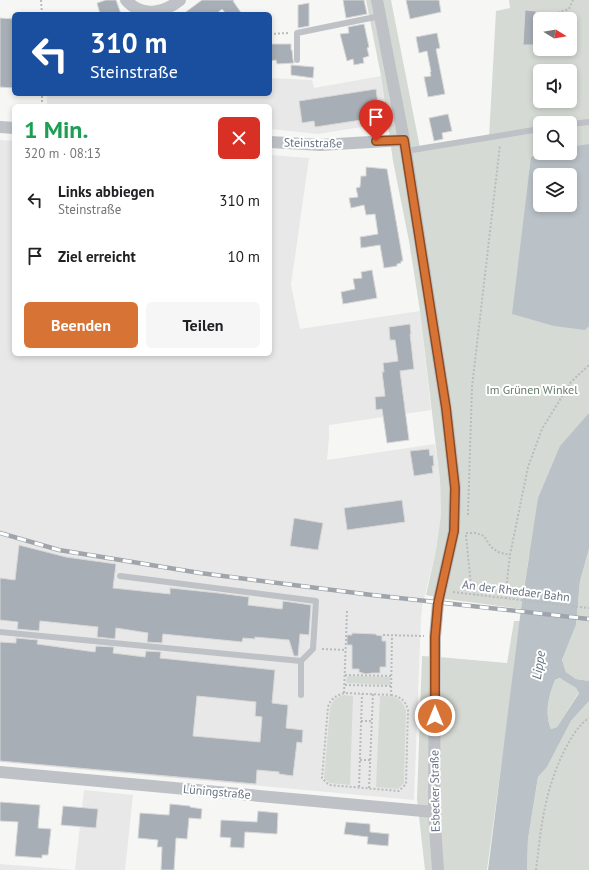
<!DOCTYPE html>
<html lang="de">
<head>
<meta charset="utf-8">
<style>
	:root { --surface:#fff; --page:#f6f6f6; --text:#202124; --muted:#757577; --accent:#d77435 }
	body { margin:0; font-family:"PT Sans",sans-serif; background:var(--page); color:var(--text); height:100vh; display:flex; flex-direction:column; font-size:15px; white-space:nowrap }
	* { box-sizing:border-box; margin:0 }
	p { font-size:13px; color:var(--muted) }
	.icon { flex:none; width:22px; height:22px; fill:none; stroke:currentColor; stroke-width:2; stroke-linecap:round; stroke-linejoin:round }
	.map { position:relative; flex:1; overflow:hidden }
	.details { position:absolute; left:12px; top:104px; width:260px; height:252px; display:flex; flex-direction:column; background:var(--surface); border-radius:6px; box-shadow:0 2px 6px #0003 }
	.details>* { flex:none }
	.hud { position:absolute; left:12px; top:12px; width:260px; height:84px; border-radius:6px; box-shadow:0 2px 6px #0003; background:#1a4fa0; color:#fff; overflow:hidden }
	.needle { width:26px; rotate:101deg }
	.buttons { position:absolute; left:533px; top:12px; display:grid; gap:8px }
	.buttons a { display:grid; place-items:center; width:44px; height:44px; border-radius:6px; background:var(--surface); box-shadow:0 2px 6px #0003; font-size:20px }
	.pin { position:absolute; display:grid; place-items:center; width:34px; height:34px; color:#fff; margin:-41px -17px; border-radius:50% 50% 50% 0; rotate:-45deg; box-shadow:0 0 4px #0007 }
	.pin .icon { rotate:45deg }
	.me { position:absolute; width:44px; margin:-22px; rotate:0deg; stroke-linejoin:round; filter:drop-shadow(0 0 3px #0008) }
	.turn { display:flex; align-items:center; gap:14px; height:84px; padding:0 12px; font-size:18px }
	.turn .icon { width:52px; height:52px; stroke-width:2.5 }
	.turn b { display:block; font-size:28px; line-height:34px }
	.round { display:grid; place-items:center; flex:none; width:42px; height:42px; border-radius:6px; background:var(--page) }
	.head { display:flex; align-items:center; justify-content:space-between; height:68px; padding:0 12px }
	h1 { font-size:24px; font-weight:700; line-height:30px; color:#1e9e55 }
	.button { display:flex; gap:8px; margin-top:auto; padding:8px 12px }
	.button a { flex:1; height:46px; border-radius:6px; background:var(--accent); color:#fff; font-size:16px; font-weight:700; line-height:46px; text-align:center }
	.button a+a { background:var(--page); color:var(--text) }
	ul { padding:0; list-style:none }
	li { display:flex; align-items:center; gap:12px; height:56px; padding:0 12px }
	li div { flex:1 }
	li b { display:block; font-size:15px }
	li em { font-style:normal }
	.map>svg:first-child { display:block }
	.built { fill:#e7e8e7 }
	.green { fill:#d5dbd4; fill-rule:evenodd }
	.water { fill:#bac2c8; fill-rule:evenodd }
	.building { fill:#a8aeb5; stroke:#d8d8d7; fill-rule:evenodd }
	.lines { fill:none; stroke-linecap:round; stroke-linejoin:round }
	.path { stroke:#b9bbbe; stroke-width:2; stroke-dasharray:2 2; stroke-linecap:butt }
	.lane { stroke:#bec1c6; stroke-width:6 }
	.street { stroke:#bec1c6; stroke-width:12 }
	.rail-casing { stroke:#a0a5ac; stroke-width:4.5 }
	.rail { stroke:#fff; stroke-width:3; stroke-dasharray:9; stroke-linecap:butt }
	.route-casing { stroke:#8c4b22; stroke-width:10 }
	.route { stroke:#d77435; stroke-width:7 }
	.labels { text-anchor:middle; stroke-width:4; stroke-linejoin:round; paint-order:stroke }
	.street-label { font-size:12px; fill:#687383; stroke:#fff }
	.park-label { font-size:12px; fill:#677b66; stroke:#fff }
	.water-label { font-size:13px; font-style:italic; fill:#64737f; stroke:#fff }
</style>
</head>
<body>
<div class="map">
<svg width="589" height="870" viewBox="0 0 589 870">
	<rect width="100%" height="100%" fill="#f6f7f4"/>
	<g class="built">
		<path d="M 381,76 L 387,123 L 318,134 L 270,129 L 270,106 L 47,106 L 47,94 L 270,94 L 270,78 L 312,80 L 314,88 Z"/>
		<path d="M 0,140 L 14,141 L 14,354 L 270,354 L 270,155 L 309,158 L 291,285 L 300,329 L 420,311 L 431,410 L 329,425 L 329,436 L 327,460 L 435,444 L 440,481 L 441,514 L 436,550 L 422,607 L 421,618 L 414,800 L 0,762 Z"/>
		<path d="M 84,790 L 133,795 L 125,870 L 0,870 L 0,864 L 75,870 Z"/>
	</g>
	<g class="green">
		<path d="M 366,0 L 391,0 L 420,148 L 489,138 L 496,11 L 510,8 L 509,0 L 589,0 L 589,413 L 529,556 L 521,609 L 446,599 L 426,595 L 436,550 L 441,514 L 440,481 L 420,311 L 409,241 L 393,161 L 381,76 ZM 540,19 L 570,19 L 570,49 L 540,49 ZM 540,71 L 570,71 L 570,101 L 540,101 ZM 540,123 L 570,123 L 570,153 L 540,153 ZM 540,175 L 570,175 L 570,205 L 540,205 Z"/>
		<path d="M 589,549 L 589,681 L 576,679 L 566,672 L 562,660 L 576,625 L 580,581 Z"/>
		<path d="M 514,621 L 520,621 L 520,628 L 487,870 L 425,870 L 417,799 L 422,656 L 439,657 L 507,663 Z"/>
		<path d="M 347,676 L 390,677 L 390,685 L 346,683 Z"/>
		<path d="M 561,678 L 576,688 L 579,692 L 557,727 L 551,729 C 544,711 549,697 555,680 Z"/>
		<path d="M 344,695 L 353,696 L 350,785 L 330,783 L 324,778 L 330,708 C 333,700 336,697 344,695 Z"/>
		<path d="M 380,696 C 394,696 401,696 406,711 L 404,783 L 398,789 L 376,787 Z"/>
		<path d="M 589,701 L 589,870 L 527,870 L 528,839 L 538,777 L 547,767 L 571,721 Z"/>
	</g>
	<g class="water">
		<path d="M 589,144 L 589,326 L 585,330 L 554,326 L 512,314 L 531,157 L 541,153 L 570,153 L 570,147 ZM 540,175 L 570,175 L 570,205 L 540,205 Z"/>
		<path d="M 589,413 L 589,549 L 580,581 L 576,625 L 562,660 L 566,672 L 576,679 L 589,681 L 589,701 L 571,721 L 547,767 L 538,777 L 528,839 L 527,870 L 488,870 L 521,609 L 538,498 L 560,446 ZM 560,678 L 576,688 L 579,693 L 557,727 L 551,729 C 544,712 549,696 555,680 Z"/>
	</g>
	<g class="building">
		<path d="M 106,0 L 116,0 L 121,14 L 100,14 L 97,3 Z"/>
		<path d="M 202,0 L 234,0 L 233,1 L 242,14 L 226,14 L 222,9 L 216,14 L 183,14 Z"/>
		<path d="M 343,0 L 364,0 L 367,14 L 346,18 Z"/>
		<path d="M 406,0 L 439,0 L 441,12 L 410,19 Z"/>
		<path d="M 309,3 L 309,26 L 298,28 L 298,5 Z"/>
		<path d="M 525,10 L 536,11 L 535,45 L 523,45 Z"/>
		<path d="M 0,18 L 14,19 L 14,88 L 0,87 Z"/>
		<path d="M 364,24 L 369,47 L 367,48 L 369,56 L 363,58 L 364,63 L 354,65 L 353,59 L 347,61 L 340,34 L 349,33 L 348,27 Z"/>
		<path d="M 437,33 L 440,48 L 436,49 L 445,94 L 428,97 L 424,77 L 431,76 L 430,72 L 431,72 L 427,51 L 419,53 L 416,37 Z"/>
		<path d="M 270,44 L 291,44 L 291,50 L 292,50 L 293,60 L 294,63 L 277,64 L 276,60 L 270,61 Z"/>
		<path d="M 291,65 L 314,67 L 313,78 L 291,75 Z"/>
		<path d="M 376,89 L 379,111 L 367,113 L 368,119 L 315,127 L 314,121 L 302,123 L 299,101 Z"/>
		<path d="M 448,114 L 452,131 L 442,133 L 443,139 L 434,141 L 429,118 Z"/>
		<path d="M 366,167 L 387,169 L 403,261 L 401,261 L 401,263 L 397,264 L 397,266 L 384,268 L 380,245 L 361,248 L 360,237 L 378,234 L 375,214 L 366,215 L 364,205 L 351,208 L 349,198 L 358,197 L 356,188 L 360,187 L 361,176 L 366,176 Z"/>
		<path d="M 372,270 L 377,298 L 343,304 L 341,292 L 355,289 L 353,279 L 362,278 L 361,272 Z"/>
		<path d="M 410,324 L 411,334 L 410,334 L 414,369 L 400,371 L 409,440 L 387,443 L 382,409 L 376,410 L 375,397 L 385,396 L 382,372 L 384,372 L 383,363 L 398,361 L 395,340 L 390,340 L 389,327 Z"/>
		<path d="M 429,449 L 430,456 L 433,455 L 434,466 L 432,466 L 433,473 L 414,476 L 410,451 Z"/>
		<path d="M 402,500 L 405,522 L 347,530 L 344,508 Z"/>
		<path d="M 294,518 L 323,523 L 318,550 L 290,546 Z"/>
		<path d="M 19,545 L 66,557 L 116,564 L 113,588 L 170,594 L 170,588 L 218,593 L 249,597 L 248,605 L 282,609 L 283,601 L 311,605 L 309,634 L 309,635 L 300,634 L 298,656 L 294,656 L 289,640 L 255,637 L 255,639 L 243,638 L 242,642 L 163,634 L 162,643 L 147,642 L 148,633 L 116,628 L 115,639 L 97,637 L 98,627 L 40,621 L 39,631 L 17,629 L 18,622 L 0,620 L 0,578 L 15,580 Z"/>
		<path d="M 352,633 L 376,634 L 376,635 L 382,636 L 382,641 L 386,641 L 386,667 L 380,667 L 380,673 L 372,673 L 366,674 L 359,672 L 359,669 L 352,669 L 352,645 L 347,645 L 347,635 L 352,635 Z"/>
		<path d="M 16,638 L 38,640 L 37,644 L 95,652 L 96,646 L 114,647 L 113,653 L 145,657 L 146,651 L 161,652 L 160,658 L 275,670 L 272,703 L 288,705 L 286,728 L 303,730 L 302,743 L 297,742 L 293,776 L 279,774 L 279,772 L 257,770 L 256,784 L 0,761 L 0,642 L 16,643 ZM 197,696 L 256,702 L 255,716 L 262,717 L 260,742 L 193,736 Z"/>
		<path d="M 0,802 L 40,805 L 38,828 L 51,829 L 48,855 L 42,855 L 42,858 L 15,856 L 18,822 L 0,821 Z"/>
		<path d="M 170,804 L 190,806 L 190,807 L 202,809 L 201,819 L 189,818 L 187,839 L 176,838 L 174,870 L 161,870 L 162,847 L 157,847 L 158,840 L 138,838 L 140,813 L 169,815 Z"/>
		<path d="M 63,806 L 98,809 L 96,828 L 61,825 Z"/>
		<path d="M 258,811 L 278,813 L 277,834 L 245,832 L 244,848 L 230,847 L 231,838 L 220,837 L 221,820 L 257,822 Z"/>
		<path d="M 346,822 L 370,824 L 370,832 L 389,834 L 388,846 L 367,844 L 368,837 L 344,834 Z"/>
	</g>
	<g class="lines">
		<g class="path">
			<path d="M 41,0 L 42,14"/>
			<path d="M 554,14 L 569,9 L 573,0"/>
			<path d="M 270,34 L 289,33"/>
			<path d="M 42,106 L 42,94"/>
			<path d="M 468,515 L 472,387 L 500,145"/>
			<path d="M 466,533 L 476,533 L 484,536 L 491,547 L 498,552 L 510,555"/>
			<path d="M 466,535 L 471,585 L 475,595"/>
			<path d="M 453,592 L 589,608"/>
			<path d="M 506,599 L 507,581 L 510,555 L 528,467 L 542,429 L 571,382 L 589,365"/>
			<path d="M 347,611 L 344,693 L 391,695 L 392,635"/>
			<path d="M 383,635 L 424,636"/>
			<path d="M 322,649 L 346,650"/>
			<path d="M 345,675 L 391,676"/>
			<path d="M 345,685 L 391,686"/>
			<path d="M 344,693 C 336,696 331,698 328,707 L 322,778 L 329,785 L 399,791 L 406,784 L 408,710 C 405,700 401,697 391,695"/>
			<path d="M 361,721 L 372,721"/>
			<path d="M 360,760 L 370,760"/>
			<path d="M 359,787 L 362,694"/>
			<path d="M 369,788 L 373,694"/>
			<path d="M 536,870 C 539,847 541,822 547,799 C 552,776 569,731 589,718"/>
		</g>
		<g class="lane">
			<path d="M 297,60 L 297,33 L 380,16"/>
			<path d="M 570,124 L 589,122"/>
			<path d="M 406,151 L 540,129"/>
			<path d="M 120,576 L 316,601 L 313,649 L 301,661 L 301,695"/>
			<path d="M 0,632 L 301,661"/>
		</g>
		<g class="street">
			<path d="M 126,0 C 142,18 164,13 180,0"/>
			<path d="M 377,0 L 406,151 L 446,408 L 455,487 L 454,531 L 438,603 L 435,637 L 434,812 L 438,870"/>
			<path d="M 0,127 L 14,128"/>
			<path d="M 270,142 L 320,145 L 404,140"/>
			<path d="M 0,772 L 434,812"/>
		</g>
		<defs>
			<path id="rail" d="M 0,533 L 59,550 L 200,573 L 372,595 L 589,619"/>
		</defs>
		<use href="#rail" class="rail-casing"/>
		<use href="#rail" class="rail"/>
	</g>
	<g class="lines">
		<defs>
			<path id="route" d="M 376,141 L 404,140 L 446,408 L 455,488 L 454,531 L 438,603 L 435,637 L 435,716"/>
		</defs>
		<use href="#route" class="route-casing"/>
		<use href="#route" class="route"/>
	</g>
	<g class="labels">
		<g class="street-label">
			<text transform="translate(313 143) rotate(1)" y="4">Steinstraße</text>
			<text transform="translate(516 591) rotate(7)" y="4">An der Rhedaer Bahn</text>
			<text transform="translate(435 791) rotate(-91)" y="4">Esbecker Straße</text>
			<text transform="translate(217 792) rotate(5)" y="4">Lüningstraße</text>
		</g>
		<g class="park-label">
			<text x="532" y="394">Im Grünen Winkel</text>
		</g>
		<g class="water-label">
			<text transform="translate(538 665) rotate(-81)" y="5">Lippe</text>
		</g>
	</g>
</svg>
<div class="buttons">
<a><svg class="needle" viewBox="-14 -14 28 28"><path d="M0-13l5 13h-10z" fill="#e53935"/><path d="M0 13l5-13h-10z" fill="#757577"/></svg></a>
<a><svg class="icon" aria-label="sound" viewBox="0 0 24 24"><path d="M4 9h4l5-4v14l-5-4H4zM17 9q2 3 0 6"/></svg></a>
<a><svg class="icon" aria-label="search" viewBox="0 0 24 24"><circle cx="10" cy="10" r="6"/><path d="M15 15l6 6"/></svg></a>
<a><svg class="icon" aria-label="layers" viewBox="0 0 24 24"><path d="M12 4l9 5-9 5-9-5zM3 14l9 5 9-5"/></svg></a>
</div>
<div class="pin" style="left:376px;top:141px;background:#d93025"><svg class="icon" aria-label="arrive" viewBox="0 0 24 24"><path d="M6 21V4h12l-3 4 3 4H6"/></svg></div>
<svg class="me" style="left:435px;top:716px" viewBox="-20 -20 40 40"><circle r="17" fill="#d77435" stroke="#fff" stroke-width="3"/><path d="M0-11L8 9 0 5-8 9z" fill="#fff"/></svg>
<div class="hud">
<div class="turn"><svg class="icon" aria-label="left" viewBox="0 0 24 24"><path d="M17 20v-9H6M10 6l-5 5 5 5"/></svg><div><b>310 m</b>Steinstraße</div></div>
</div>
<section class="details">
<div class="head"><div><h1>1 Min.</h1><p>320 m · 08:13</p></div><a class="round" style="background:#d93025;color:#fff"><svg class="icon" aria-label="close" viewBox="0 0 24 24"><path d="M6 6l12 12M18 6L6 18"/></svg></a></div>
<ul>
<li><svg class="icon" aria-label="left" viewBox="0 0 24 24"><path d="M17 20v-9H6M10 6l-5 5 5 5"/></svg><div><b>Links abbiegen</b><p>Steinstraße</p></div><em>310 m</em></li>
<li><svg class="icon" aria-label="arrive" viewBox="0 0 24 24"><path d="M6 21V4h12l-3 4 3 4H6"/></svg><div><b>Ziel erreicht</b></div><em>10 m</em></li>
</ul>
<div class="button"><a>Beenden</a><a>Teilen</a></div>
</section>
</div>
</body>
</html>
